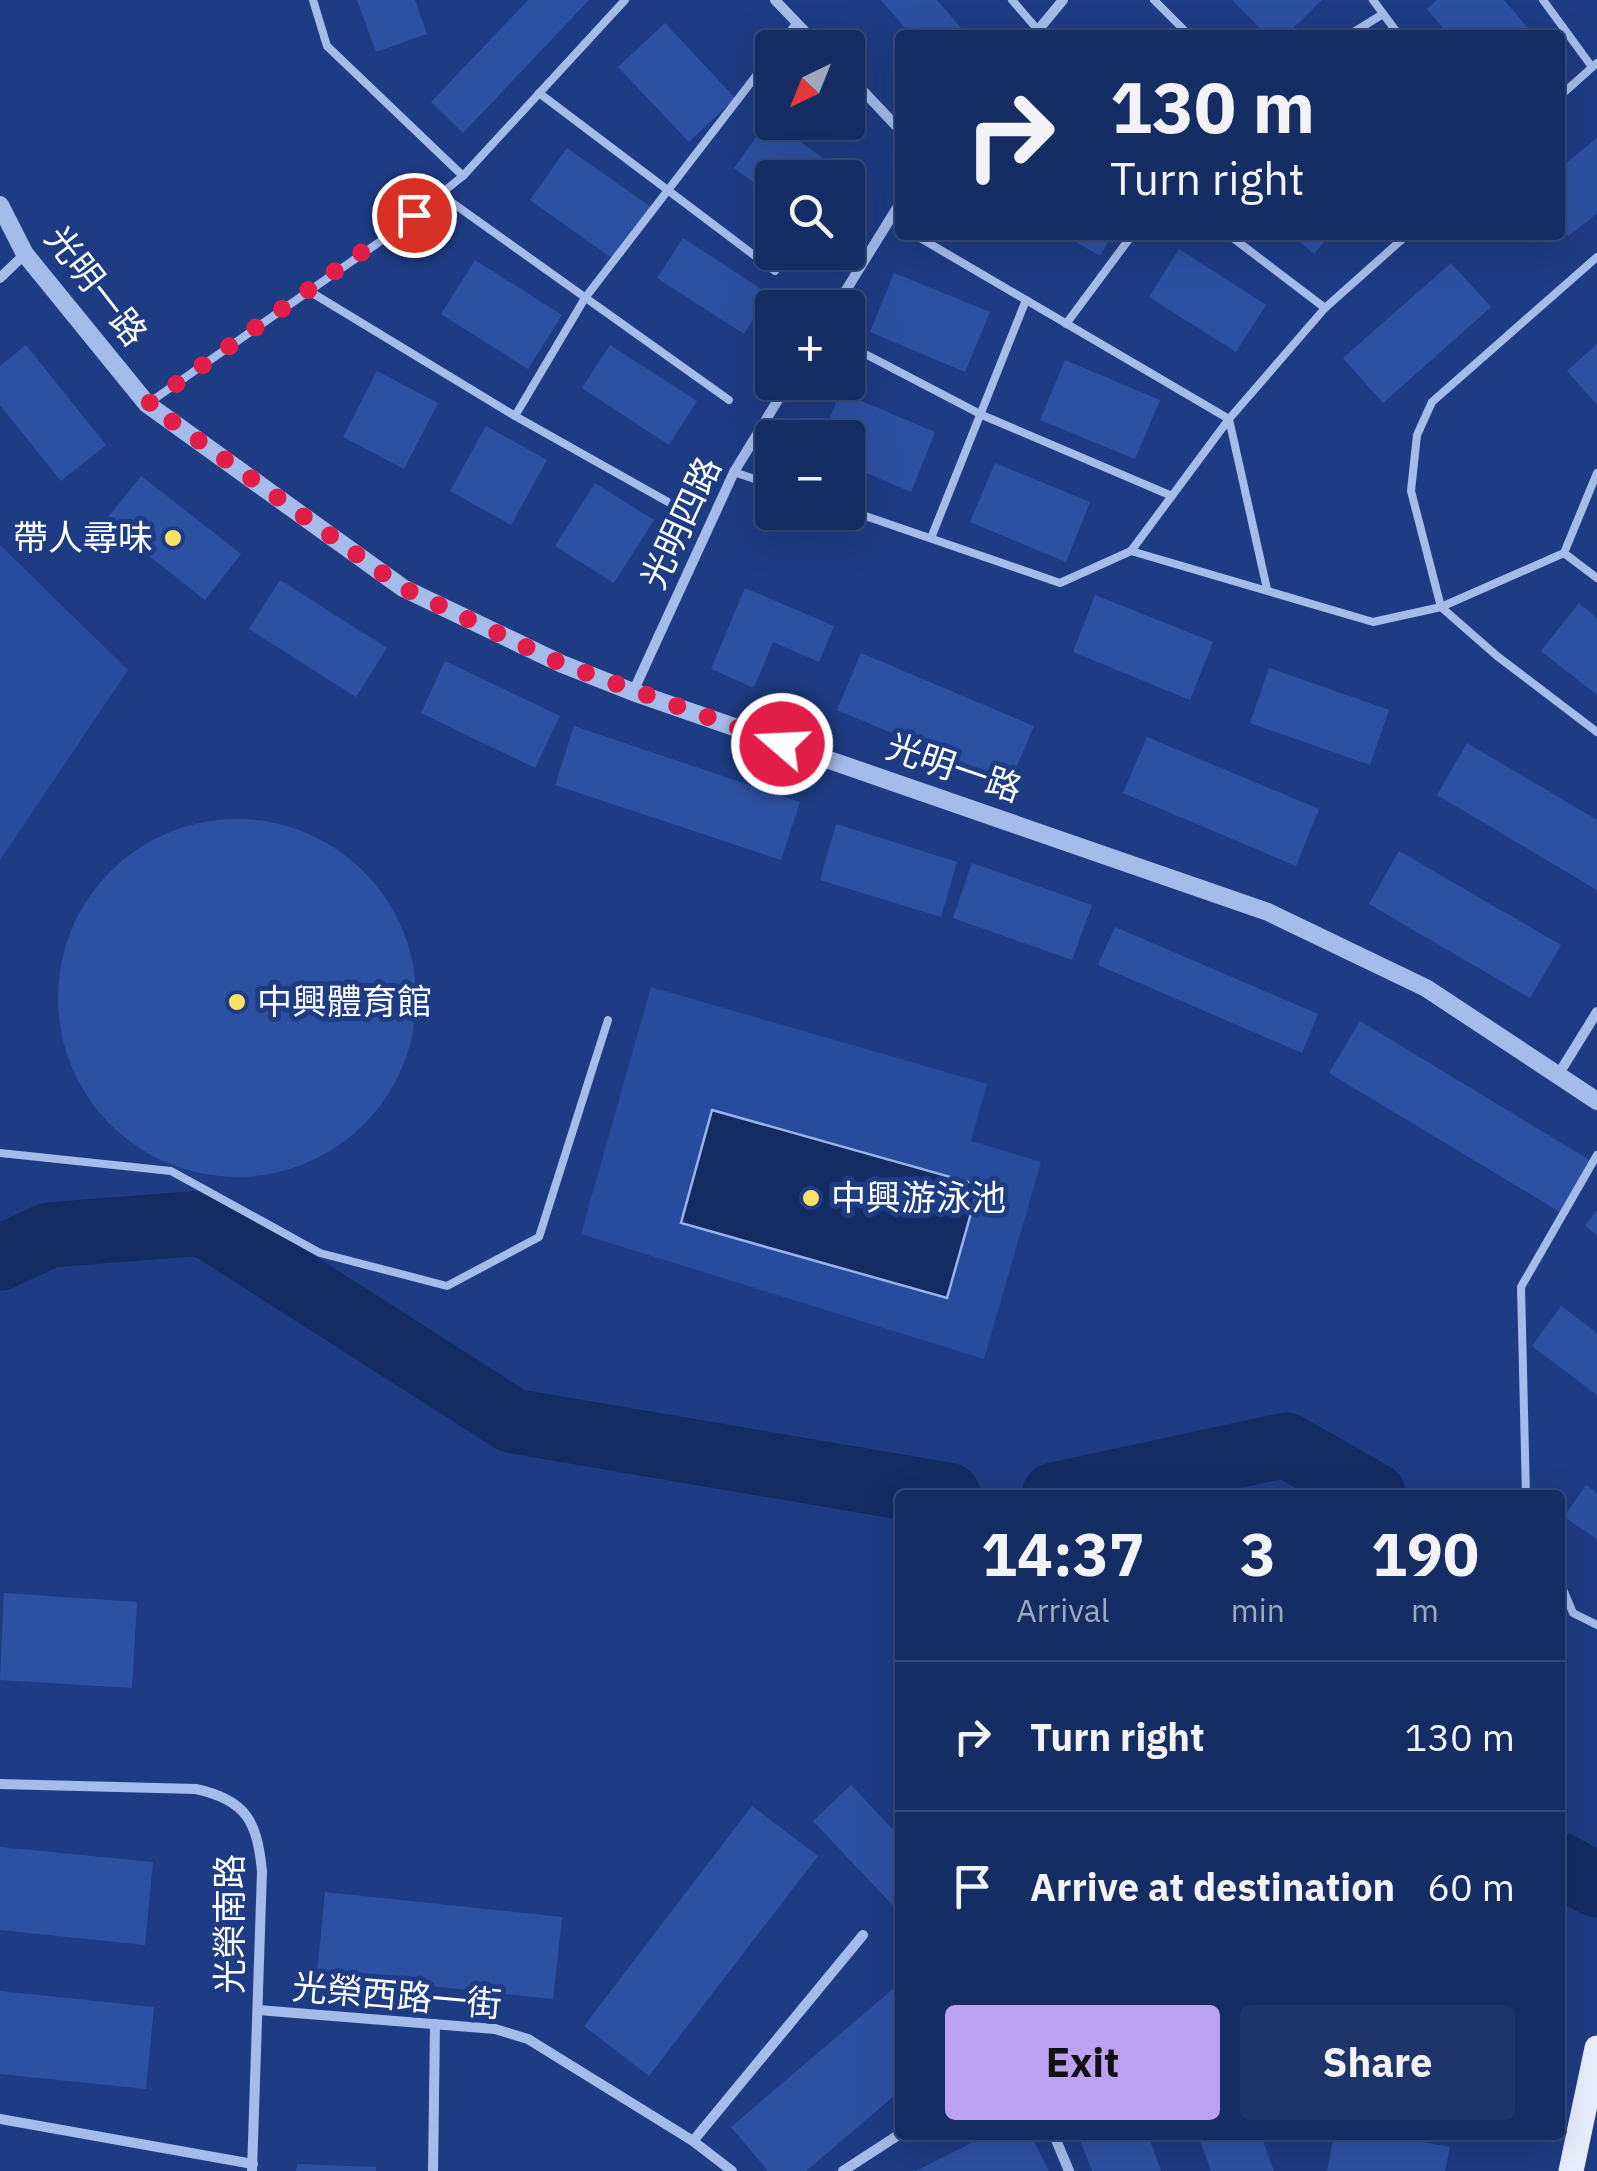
<!DOCTYPE html>
<html lang="en">
<head>
<meta charset="utf-8">
<style>
	:root { --surface:#162d63; --page:#1f3569; --text:#f1f3f6; --muted:#9ea8be; --line:#354978; --accent:#bca0f2 }
	body { margin:0; font-family:"IBM Plex Sans","Noto Sans TC",sans-serif; background:var(--page); color:var(--text); height:100vh; display:flex; flex-direction:column; font-size:38px; white-space:nowrap }
	* { box-sizing:border-box; margin:0 }
	p { font-size:32px; color:var(--muted) }
	.icon { flex:none; width:55px; height:55px; fill:none; stroke:currentColor; stroke-width:2; stroke-linecap:round; stroke-linejoin:round }
	.map { position:relative; flex:1; overflow:hidden }
	.panel { position:absolute; left:895px; top:1490px; width:670px; height:650px; display:flex; flex-direction:column; background:var(--surface); border-radius:10px; box-shadow:0 10px 40px #0002,0 0 0 2px var(--line) }
	.panel>* { flex:none }
	.top-card { position:absolute; left:895px; top:30px; width:670px; height:210px; border-radius:10px; box-shadow:0 10px 40px #0002,0 0 0 2px var(--line); background:#162d63; color:var(--text); overflow:hidden }
	.needle { width:65px; rotate:223deg }
	.controls { position:absolute; left:755px; top:30px; display:grid; gap:20px }
	.controls a { display:grid; place-items:center; width:110px; height:110px; border-radius:10px; background:var(--surface); box-shadow:0 10px 40px #0002,0 0 0 2px var(--line); font-size:50px }
	.pin { position:absolute; display:grid; place-items:center; width:85px; height:85px; color:#fff; margin:-42px; border:5px solid #fff; border-radius:50%; box-shadow:0 2px 10px #0007 }
	.me { position:absolute; width:110px; margin:-55px; rotate:289deg; stroke-linejoin:round; filter:drop-shadow(0 0 8px #0008) }
	.turn { display:flex; align-items:center; gap:35px; height:210px; padding:0 50px; font-size:45px }
	.turn .icon { width:130px; height:130px; stroke-width:2.5 }
	.turn b { display:block; font-size:70px; line-height:85px }
	.eta { display:flex; justify-content:space-evenly; align-items:center; height:170px; text-align:center }
	.eta b { font-size:60px; font-weight:800; line-height:70px }
	.cta { display:flex; gap:20px; margin-top:auto; padding:20px 50px }
	.cta a { flex:1; height:115px; border-radius:10px; background:var(--accent); color:#111; font-size:40px; font-weight:800; line-height:115px; text-align:center }
	.cta a+a { background:var(--page); color:var(--text) }
	ul { padding:0; list-style:none }
	li { display:flex; align-items:center; gap:30px; height:150px; padding:0 50px; border-top:2px solid var(--line) }
	li div { flex:1 }
	li b { display:block; font-size:38px }
	li em { font-style:normal }
	.map>svg:first-child { display:block }
	.green { fill:#274c9d }
	.water { fill:#142b63; stroke:#99b3ec; stroke-width:2.5 }
	.lines { fill:none; stroke-linecap:round; stroke-linejoin:round }
	.river { stroke:#142b63; stroke-width:65 }
	.building { fill:#2d51a2 }
	.service { stroke:#a5bbea; stroke-width:8 }
	.minor { stroke:#a5bbea; stroke-width:10 }
	.tertiary { stroke:#a5bbea; stroke-width:18 }
	.primary { stroke:#e9eefe; stroke-width:25 }
	.route { stroke:#e11d48; stroke-width:18; stroke-dasharray:0 32.4 }
	.poi-dot { fill:#f9e364; stroke:#1e3c84; stroke-width:4 }
	.labels { text-anchor:middle; stroke-width:10; stroke-linejoin:round; paint-order:stroke }
	.street-label { font-size:35px; fill:#fff; stroke:#1e3c84 }
	.poi-label { font-size:35px; fill:#fff; stroke:#1e3c84; text-anchor:start }
</style>
</head>
<body>
<div class="map">
<svg width="1597" height="2171" viewBox="0 0 1597 2171">
	<rect width="100%" height="100%" fill="#1e3c84"/>
	<g class="green">
		<path d="M 0,545 L 128,670 L 0,860 Z"/>
		<path d="M 651,987 L 987,1084 L 971,1141 L 1041,1162 L 984,1359 L 581,1234 Z"/>
	</g>
	<path class="water" d="M 712,1110 L 979,1185 L 947,1298 L 681,1223 Z"/>
	<g class="lines">
		<g class="river">
			<path d="M 0,1258 L 49,1235 L 203,1223 L 513,1421 L 948,1495"/>
			<path d="M 1054,1495 L 1286,1445 L 1374,1495"/>
			<path d="M 1560,1865 L 1597,1885"/>
		</g>
	</g>
	<g class="building">
		<path d="M 357,0 L 415,0 L 427,34 L 376,52 Z"/>
		<path d="M 528,0 L 589,0 L 463,133 L 431,102 Z"/>
		<path d="M 881,0 L 937,0 L 967,35 L 911,35 Z"/>
		<path d="M 1232,0 L 1322,0 L 1286,35 L 1267,35 Z"/>
		<path d="M 1437,0 L 1504,0 L 1534,35 L 1449,35 L 1427,9 Z"/>
		<path d="M 665,23 L 735,98 L 689,142 L 618,67 Z"/>
		<path d="M 769,119 L 852,179 L 848,186 L 848,178 L 772,178 L 772,196 L 734,168 Z"/>
		<path d="M 1597,138 L 1597,214 L 1568,236 L 1560,226 L 1560,168 Z"/>
		<path d="M 567,148 L 651,207 L 613,259 L 530,200 Z"/>
		<path d="M 1064,235 L 1112,235 L 1100,256 Z"/>
		<path d="M 1292,235 L 1330,235 L 1314,254 Z"/>
		<path d="M 683,238 L 769,294 L 744,334 L 657,278 Z"/>
		<path d="M 1179,249 L 1266,305 L 1236,352 L 1149,297 Z"/>
		<path d="M 475,260 L 562,315 L 528,369 L 441,314 Z"/>
		<path d="M 1451,263 L 1491,307 L 1383,403 L 1343,358 Z"/>
		<path d="M 894,273 L 990,312 L 965,372 L 870,332 Z"/>
		<path d="M 1597,344 L 1597,405 L 1567,371 Z"/>
		<path d="M 26,345 L 106,445 L 61,481 L 0,405 L 0,366 Z"/>
		<path d="M 610,345 L 697,401 L 669,445 L 582,388 Z"/>
		<path d="M 1065,360 L 1160,400 L 1135,459 L 1040,420 Z"/>
		<path d="M 377,371 L 438,403 L 404,469 L 343,437 Z"/>
		<path d="M 840,392 L 935,432 L 911,492 L 848,465 L 848,438 L 822,438 Z"/>
		<path d="M 486,426 L 547,460 L 511,525 L 450,491 Z"/>
		<path d="M 995,463 L 1090,502 L 1066,562 L 970,522 Z"/>
		<path d="M 141,476 L 241,554 L 205,600 L 105,521 Z"/>
		<path d="M 595,483 L 654,520 L 614,583 L 555,546 Z"/>
		<path d="M 280,580 L 387,648 L 356,697 L 249,629 Z"/>
		<path d="M 745,588 L 834,626 L 819,662 L 773,642 L 754,688 L 711,669 Z"/>
		<path d="M 1095,595 L 1213,642 L 1190,700 L 1073,652 Z"/>
		<path d="M 1579,603 L 1597,618 L 1597,695 L 1541,651 Z"/>
		<path d="M 861,653 L 1034,726 L 1010,782 L 837,710 Z"/>
		<path d="M 445,661 L 560,716 L 535,768 L 421,713 Z"/>
		<path d="M 1269,668 L 1389,710 L 1370,765 L 1250,723 Z"/>
		<path d="M 574,726 L 800,802 L 781,860 L 555,785 Z"/>
		<path d="M 1147,737 L 1319,809 L 1296,866 L 1123,793 Z"/>
		<path d="M 1467,743 L 1597,820 L 1597,890 L 1437,795 Z"/>
		<circle cx="237" cy="998" r="179"/>
		<path d="M 836,824 L 957,862 L 941,917 L 820,880 Z"/>
		<path d="M 1399,851 L 1561,945 L 1530,998 L 1369,904 Z"/>
		<path d="M 972,863 L 1092,905 L 1072,960 L 953,918 Z"/>
		<path d="M 1115,927 L 1318,1014 L 1302,1053 L 1098,965 Z"/>
		<path d="M 1360,1021 L 1591,1161 L 1560,1212 L 1329,1073 Z"/>
		<path d="M 1597,1210 L 1597,1235 L 1585,1226 Z"/>
		<path d="M 1561,1306 L 1597,1333 L 1597,1395 L 1532,1346 Z"/>
		<path d="M 1586,1485 L 1597,1493 L 1597,1539 L 1564,1517 Z"/>
		<path d="M 4,1593 L 137,1602 L 132,1688 L 0,1680 Z"/>
		<path d="M 851,1785 L 900,1837 L 900,1913 L 813,1821 Z"/>
		<path d="M 752,1806 L 818,1856 L 649,2076 L 584,2026 Z"/>
		<path d="M 0,1847 L 153,1862 L 145,1945 L 0,1930 Z"/>
		<path d="M 325,1892 L 562,1917 L 553,1999 L 317,1974 Z"/>
		<path d="M 900,1983 L 900,2091 L 806,2171 L 768,2171 L 731,2127 Z"/>
		<path d="M 0,1991 L 154,2007 L 146,2089 L 0,2074 Z"/>
		<path d="M 987,2135 L 1031,2135 L 1049,2171 L 916,2171 Z"/>
		<path d="M 1078,2135 L 1148,2135 L 1161,2171 L 1092,2171 Z"/>
		<path d="M 1198,2135 L 1261,2135 L 1274,2171 L 1211,2171 Z"/>
		<path d="M 1334,2135 L 1386,2135 L 1450,2147 L 1445,2171 L 1327,2171 Z"/>
		<path d="M 297,2164 L 376,2167 L 376,2171 L 296,2171 Z"/>
	</g>
	<g class="lines">
		<g class="service">
			<path d="M 313,0 L 327,46 L 463,176"/>
			<path d="M 1012,0 L 1038,30"/>
			<path d="M 1154,0 L 1189,35"/>
			<path d="M 1373,0 L 1399,35"/>
			<path d="M 1543,0 L 1592,67"/>
			<path d="M 1349,35 L 1383,14"/>
			<path d="M 778,48 L 797,22"/>
			<path d="M 539,93 L 775,271"/>
			<path d="M 1560,96 L 1597,63"/>
			<path d="M 440,194 L 729,400"/>
			<path d="M 915,235 L 1229,419 L 1267,589"/>
			<path d="M 1229,235 L 1325,308"/>
			<path d="M 1597,257 L 1432,402 L 1417,435 L 1411,491 L 1441,607 L 1497,656 L 1597,732"/>
			<path d="M 309,291 L 515,416 L 668,502"/>
			<path d="M 1066,324 L 1132,235"/>
			<path d="M 848,345 L 982,415 L 1172,496"/>
			<path d="M 150,402 L 388,236 L 463,176 L 625,0"/>
			<path d="M 515,416 L 585,298 L 772,55"/>
			<path d="M 734,472 L 772,485"/>
			<path d="M 848,510 L 1060,583 L 1131,551 L 1373,622 L 1441,607 L 1564,553 L 1597,473"/>
			<path d="M 931,538 L 1026,300"/>
			<path d="M 1131,551 L 1229,419 L 1325,308 L 1407,235"/>
			<path d="M 1564,553 L 1597,578"/>
			<path d="M 0,1153 L 171,1171 L 320,1253 L 447,1286 L 539,1237 L 608,1020"/>
			<path d="M 1526,1495 L 1521,1287 L 1597,1155"/>
			<path d="M 1560,1582 L 1573,1613 L 1597,1625"/>
		</g>
		<g class="minor">
			<path d="M 775,0 L 821,48"/>
			<path d="M 1034,35 L 1063,0"/>
			<path d="M 848,75 L 900,130"/>
			<path d="M 0,278 L 25,254"/>
			<path d="M 835,308 L 900,203"/>
			<path d="M 633,692 L 734,472 L 789,382"/>
			<path d="M 1558,1075 L 1597,1012"/>
			<path d="M 0,1784 L 196,1789 C 247,1800 257,1822 262,1871 L 252,2171"/>
			<path d="M 258,2010 L 495,2029 L 528,2039 L 693,2141 L 732,2171"/>
			<path d="M 0,2119 L 253,2164"/>
			<path d="M 1054,2135 L 1069,2171"/>
			<path d="M 693,2141 L 863,1935"/>
			<path d="M 433,2171 L 435,2024"/>
			<path d="M 843,2171 L 900,2134"/>
		</g>
		<path class="tertiary" d="M 0,205 L 25,254 L 147,404 L 403,588 L 562,664 L 633,692 L 1268,912 L 1426,988 L 1597,1101"/>
		<path class="primary" d="M 1571,2171 L 1597,2048"/>
	</g>
	<g class="lines">
		<path class="route" d="M 414,215 L 148,404 L 403,588 L 562,664 L 782,744"/>
	</g>
	<g class="poi-dot">
		<circle cx="173" cy="538" r="10"/>
		<circle cx="237" cy="1002" r="10"/>
		<circle cx="811" cy="1198" r="10"/>
	</g>
	<g class="labels">
		<g class="street-label">
			<text transform="translate(96 286) rotate(52)" y="12">光明一路</text>
			<text transform="translate(681 523) rotate(-65)" y="12">光明四路</text>
			<text transform="translate(954 768) rotate(19)" y="12">光明一路</text>
			<text transform="translate(230 1924) rotate(-90)" y="12">光榮南路</text>
			<text transform="translate(397 1996) rotate(5)" y="12">光榮西路一街</text>
		</g>
		<g class="poi-label">
			<text x="153" y="550" text-anchor="end">帶人尋味</text>
			<text x="257" y="1014">中興體育館</text>
			<text x="831" y="1210">中興游泳池</text>
		</g>
	</g>
</svg>
<div class="controls">
<a><svg class="needle" viewBox="-14 -14 28 28"><path d="M0-13l5 13h-10z" fill="#e53935"/><path d="M0 13l5-13h-10z" fill="#9ea8be"/></svg></a>
<a><svg class="icon" aria-label="search" viewBox="0 0 24 24"><circle cx="10" cy="10" r="6"/><path d="M15 15l6 6"/></svg></a>
<a>+</a>
<a>−</a>
</div>
<div class="pin" style="left:414px;top:215px;background:#d93025"><svg class="icon" aria-label="arrive" viewBox="0 0 24 24"><path d="M6 21V4h12l-3 4 3 4H6"/></svg></div>
<svg class="me" style="left:782px;top:744px" viewBox="-20 -20 40 40"><circle r="17" fill="#e11d48" stroke="#fff" stroke-width="3"/><path d="M0-11L8 9 0 5-8 9z" fill="#fff"/></svg>
<div class="top-card">
<div class="turn"><svg class="icon" aria-label="right" viewBox="0 0 24 24"><path d="M7 20v-9h11M14 6l5 5-5 5"/></svg><div><b>130 m</b>Turn right</div></div>
</div>
<section class="panel">
<div class="eta">
<div><b>14:37</b><p>Arrival</p></div>
<div><b>3</b><p>min</p></div>
<div><b>190</b><p>m</p></div>
</div>
<ul>
<li><svg class="icon" aria-label="right" viewBox="0 0 24 24"><path d="M7 20v-9h11M14 6l5 5-5 5"/></svg><div><b>Turn right</b></div><em>130 m</em></li>
<li><svg class="icon" aria-label="arrive" viewBox="0 0 24 24"><path d="M6 21V4h12l-3 4 3 4H6"/></svg><div><b>Arrive at destination</b></div><em>60 m</em></li>
</ul>
<div class="cta"><a>Exit</a><a>Share</a></div>
</section>
</div>
</body>
</html>
